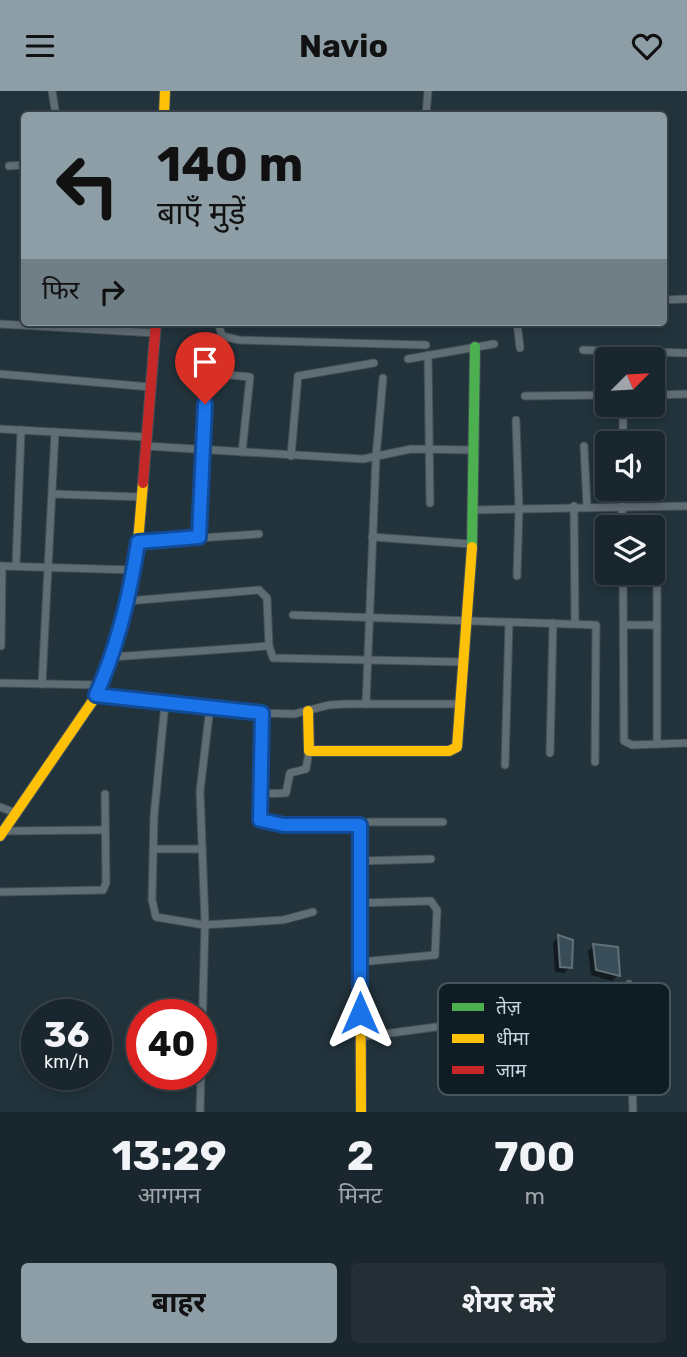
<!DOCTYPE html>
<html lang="hi">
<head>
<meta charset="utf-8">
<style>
	:root { --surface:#1a262d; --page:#232e35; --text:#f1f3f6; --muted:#9fa5aa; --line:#384349; --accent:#8d9ea7 }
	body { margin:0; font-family:Rubik,"Noto Sans Devanagari",sans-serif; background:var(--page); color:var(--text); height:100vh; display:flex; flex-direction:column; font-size:26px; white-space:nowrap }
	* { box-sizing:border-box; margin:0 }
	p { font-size:23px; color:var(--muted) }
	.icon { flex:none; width:38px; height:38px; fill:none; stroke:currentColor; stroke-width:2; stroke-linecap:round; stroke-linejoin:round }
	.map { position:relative; height:1021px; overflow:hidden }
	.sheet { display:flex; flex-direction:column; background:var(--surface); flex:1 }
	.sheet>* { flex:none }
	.hud { position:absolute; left:21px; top:21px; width:646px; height:214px; border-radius:7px; box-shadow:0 4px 10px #0003,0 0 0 2px var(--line); background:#8d9ea7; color:#111; overflow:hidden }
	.needle { width:46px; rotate:66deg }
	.buttons { position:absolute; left:595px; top:256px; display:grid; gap:14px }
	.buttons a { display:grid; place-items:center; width:70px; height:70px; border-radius:7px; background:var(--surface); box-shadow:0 4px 10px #0003,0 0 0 2px var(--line); font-size:35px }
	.speed { position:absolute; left:21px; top:908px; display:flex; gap:14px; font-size:35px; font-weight:700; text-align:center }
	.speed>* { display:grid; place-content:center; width:91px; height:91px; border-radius:50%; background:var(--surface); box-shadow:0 4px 10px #0003,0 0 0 2px var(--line); line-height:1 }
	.speed small { font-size:18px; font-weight:400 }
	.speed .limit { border:10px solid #d22; background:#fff; color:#111 }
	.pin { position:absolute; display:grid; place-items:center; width:60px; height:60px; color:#fff; margin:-72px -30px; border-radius:50% 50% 50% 0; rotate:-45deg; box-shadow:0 0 7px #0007 }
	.pin .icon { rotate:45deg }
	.me { position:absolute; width:77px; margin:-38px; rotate:0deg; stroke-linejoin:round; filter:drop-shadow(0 0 5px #0008) }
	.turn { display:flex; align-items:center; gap:24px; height:147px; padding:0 21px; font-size:32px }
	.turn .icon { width:91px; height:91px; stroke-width:2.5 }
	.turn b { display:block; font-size:49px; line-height:60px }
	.then { display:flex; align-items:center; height:66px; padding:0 21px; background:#0003; gap:14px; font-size:26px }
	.eta { display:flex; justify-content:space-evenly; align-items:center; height:119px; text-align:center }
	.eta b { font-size:42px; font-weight:700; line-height:49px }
	.primary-button { display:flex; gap:14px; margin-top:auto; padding:14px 21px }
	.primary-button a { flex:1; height:80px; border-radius:7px; background:var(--accent); color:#111; font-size:28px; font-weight:700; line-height:80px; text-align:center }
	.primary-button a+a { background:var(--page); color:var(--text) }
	header { display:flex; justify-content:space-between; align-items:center; height:91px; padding:0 21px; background:var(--accent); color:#111; font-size:32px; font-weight:700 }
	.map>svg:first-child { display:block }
	.shadow { fill:#0007 }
	.building { fill:#384d58; stroke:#627178; stroke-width:2 }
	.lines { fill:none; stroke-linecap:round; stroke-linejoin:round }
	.street-casing { stroke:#414f57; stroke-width:9 }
	.fast-casing { stroke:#414f57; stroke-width:12 }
	.slow-casing { stroke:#414f57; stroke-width:12 }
	.jam-casing { stroke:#414f57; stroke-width:12 }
	.street { stroke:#606d73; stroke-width:7 }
	.fast { stroke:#4caf50; stroke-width:10 }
	.slow { stroke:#ffc107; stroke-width:10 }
	.jam { stroke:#c62828; stroke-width:10 }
	.route-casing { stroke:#114b97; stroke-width:18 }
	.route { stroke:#1a73e8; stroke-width:12 }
	.key { fill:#0f1c24; stroke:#46545d; stroke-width:2 }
	.key-label { font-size:19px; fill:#c6d7e1 }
</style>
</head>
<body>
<header><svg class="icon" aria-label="menu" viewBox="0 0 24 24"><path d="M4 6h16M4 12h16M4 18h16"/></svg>Navio<svg class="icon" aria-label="heart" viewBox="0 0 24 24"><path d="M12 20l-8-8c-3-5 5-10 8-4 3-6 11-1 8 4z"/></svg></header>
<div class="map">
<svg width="687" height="1021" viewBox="0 0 687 1021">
	<rect width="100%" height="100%" fill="#22333c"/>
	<g class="shadow">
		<path d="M 558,846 L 570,876 L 564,882 L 555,881 L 553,852 Z"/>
		<path d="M 594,854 L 616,858 L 618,884 L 612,890 L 591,884 L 588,860 Z"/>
	</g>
	<g class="building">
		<path d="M 558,844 L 573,849 L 572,877 L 560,876 Z"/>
		<path d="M 593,853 L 618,856 L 620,885 L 596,879 Z"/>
	</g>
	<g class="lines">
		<defs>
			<g id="street">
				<path d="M 52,0 L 56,24"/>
				<path d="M 426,24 L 428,0"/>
				<path d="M 9,75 L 24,74"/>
				<path d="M 663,209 L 687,208"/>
				<path d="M 218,231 L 222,245 L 239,249 L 426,254"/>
				<path d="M 517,231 L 520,257"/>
				<path d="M 0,233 L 155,242"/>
				<path d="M 583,259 L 687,262"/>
				<path d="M 428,264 L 430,412"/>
				<path d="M 408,268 L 494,253"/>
				<path d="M 0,283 L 150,296"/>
				<path d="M 653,304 L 687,303"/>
				<path d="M 525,305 L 607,304"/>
				<path d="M 516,329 L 519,417 L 517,485"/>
				<path d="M 0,338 L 146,346"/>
				<path d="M 623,352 L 623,329"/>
				<path d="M 145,355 L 363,368 L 411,358 L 473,359"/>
				<path d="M 584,355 L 587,415"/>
				<path d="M 291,365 L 298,285 L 374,272"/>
				<path d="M 622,397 L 622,436"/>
				<path d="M 53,403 L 142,406"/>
				<path d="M 574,415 L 575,532"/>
				<path d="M 474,419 L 687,415"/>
				<path d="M 199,446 L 208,282 L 250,286 L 242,361"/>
				<path d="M 372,446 L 471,453"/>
				<path d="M 138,451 L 259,443"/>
				<path d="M 0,475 L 133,479"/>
				<path d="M 16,475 L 21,339"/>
				<path d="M 623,481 L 624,650 L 632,654 L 687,652"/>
				<path d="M 657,484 L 657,653"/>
				<path d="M 128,510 L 259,499 L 267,507 L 269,555"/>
				<path d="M 293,524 L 596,534 L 595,671"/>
				<path d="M 624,534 L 657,534"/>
				<path d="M 1,555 L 2,475"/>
				<path d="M 111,566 L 269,555 L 273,567 L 462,571"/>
				<path d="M 0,592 L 100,594"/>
				<path d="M 42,593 L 55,341"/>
				<path d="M 165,612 L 154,725 L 152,809 L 156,826 L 204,834 L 283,829 L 313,821"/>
				<path d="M 366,613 L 376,366 L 383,287"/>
				<path d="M 262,622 L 294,623 L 329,614 L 347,613 L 460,613"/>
				<path d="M 550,662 L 553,532"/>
				<path d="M 505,674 L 509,531"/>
				<path d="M 259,703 L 286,702 L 290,682 L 306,678 L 309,660"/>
				<path d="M 0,716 L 16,722"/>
				<path d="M 360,734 L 369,731 L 443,731"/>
				<path d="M 4,740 L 104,739"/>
				<path d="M 154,758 L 202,758"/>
				<path d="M 360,770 L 431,768"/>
				<path d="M 0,801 L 103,799 L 106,792 L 105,703"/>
				<path d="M 360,812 L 431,810 L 437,819 L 435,864 L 360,871"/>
				<path d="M 629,893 L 633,1021"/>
				<path d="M 361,946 L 436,936"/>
				<path d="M 201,981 L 205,832 L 200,700 L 210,616"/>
				<path d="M 200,1021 L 201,984"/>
			</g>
			<path id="fast" d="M 472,456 L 475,256"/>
			<g id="slow">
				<path d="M 164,24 L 165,0"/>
				<path d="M 308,620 L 309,660 L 449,660 L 457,656 L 472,456"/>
				<path d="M 313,734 L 360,734 L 361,1021"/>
				<path d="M 0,745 L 96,605 L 128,510 L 138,451 L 143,392"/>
			</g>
			<g id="jam">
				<path d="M 143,392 L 156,231"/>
				<path d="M 96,605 L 262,622 L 260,729 L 284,734 L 313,734"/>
			</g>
		</defs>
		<use href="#street" class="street-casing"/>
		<use href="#fast" class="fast-casing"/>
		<use href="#slow" class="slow-casing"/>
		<use href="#jam" class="jam-casing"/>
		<use href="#street" class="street"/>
		<use href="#fast" class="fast"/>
		<use href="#slow" class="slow"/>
		<use href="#jam" class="jam"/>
	</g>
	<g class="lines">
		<defs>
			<path id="route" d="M 205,313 L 199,446 L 138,451 C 130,504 118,555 96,604 L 262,622 L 260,729 L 284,734 L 360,734 L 360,922"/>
		</defs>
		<use href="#route" class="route-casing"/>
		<use href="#route" class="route"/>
	</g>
	<rect x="438" y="892" width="232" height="112" rx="10" class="key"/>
	<rect x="452" y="912" width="32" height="8" fill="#4caf50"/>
	<rect x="452" y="943" width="32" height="9" fill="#ffc107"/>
	<rect x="452" y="975" width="32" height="8" fill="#c62828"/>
	<g class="key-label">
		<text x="496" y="923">तेज़</text>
		<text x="496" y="954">धीमा</text>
		<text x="496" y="986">जाम</text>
	</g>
</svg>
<div class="buttons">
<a><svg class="needle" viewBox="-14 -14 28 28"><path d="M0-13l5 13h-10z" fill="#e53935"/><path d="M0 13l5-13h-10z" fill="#9fa5aa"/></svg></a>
<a><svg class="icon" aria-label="sound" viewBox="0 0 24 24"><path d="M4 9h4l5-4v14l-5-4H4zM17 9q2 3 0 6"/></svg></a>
<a><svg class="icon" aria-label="layers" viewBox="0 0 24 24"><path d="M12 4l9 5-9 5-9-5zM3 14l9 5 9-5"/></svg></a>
</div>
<div class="speed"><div>36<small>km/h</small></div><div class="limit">40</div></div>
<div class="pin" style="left:205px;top:313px;background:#d93025"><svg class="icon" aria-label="arrive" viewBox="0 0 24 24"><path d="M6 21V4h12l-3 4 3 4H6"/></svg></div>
<svg class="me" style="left:360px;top:922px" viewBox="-20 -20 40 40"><path d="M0-17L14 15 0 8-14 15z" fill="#1a73e8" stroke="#fff" stroke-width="4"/></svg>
<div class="hud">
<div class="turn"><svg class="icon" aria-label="left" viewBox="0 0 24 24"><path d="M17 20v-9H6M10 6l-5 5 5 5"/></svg><div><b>140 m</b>बाएँ मुड़ें</div></div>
<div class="then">फिर<svg class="icon" aria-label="right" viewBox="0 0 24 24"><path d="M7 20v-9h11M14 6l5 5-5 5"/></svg></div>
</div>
</div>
<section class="sheet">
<div class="eta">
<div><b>13:29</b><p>आगमन</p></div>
<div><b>2</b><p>मिनट</p></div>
<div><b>700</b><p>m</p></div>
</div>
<div class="primary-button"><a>बाहर</a><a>शेयर करें</a></div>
</section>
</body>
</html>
